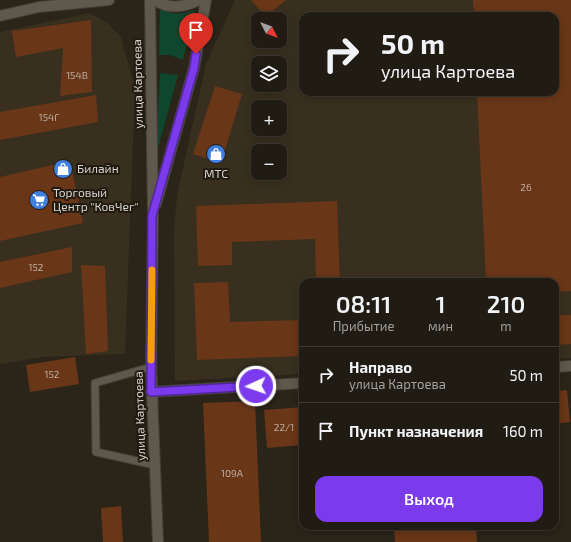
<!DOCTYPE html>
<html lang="ru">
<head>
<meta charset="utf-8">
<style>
	:root { --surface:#201b13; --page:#2d2821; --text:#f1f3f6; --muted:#a2a1a0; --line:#3d3933; --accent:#7c3aed }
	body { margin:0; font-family:"Exo 2",sans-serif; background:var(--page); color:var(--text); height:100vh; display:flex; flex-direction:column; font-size:15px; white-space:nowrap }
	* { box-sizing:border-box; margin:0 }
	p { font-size:13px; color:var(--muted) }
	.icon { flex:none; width:22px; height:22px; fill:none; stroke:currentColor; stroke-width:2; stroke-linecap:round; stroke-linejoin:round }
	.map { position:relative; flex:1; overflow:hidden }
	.details { position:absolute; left:299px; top:278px; width:260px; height:252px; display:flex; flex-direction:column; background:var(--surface); border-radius:12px; box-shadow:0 2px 10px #0003,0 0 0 1px var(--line) }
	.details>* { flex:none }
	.top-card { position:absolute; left:299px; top:12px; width:260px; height:84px; border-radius:12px; box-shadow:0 2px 10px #0003,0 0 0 1px var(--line); background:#201b13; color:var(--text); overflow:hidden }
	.needle { width:26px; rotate:132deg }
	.buttons { position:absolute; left:251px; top:12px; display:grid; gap:8px }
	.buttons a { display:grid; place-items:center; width:36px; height:36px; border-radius:8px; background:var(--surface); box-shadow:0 2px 10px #0003,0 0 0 1px var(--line); font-size:20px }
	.pin { position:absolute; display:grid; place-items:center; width:34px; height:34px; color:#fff; margin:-41px -17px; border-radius:50% 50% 50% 0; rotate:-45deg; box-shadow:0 0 4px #0007 }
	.pin .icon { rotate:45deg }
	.me { position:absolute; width:44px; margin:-22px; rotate:267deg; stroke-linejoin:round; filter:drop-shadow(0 0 3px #0008) }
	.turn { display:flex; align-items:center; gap:14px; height:84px; padding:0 16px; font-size:18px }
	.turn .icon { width:52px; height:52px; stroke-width:2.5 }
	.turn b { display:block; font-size:28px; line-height:34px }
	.eta { display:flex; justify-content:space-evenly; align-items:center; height:68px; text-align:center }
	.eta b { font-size:24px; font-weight:600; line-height:28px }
	.cta { display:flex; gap:8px; margin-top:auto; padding:8px 16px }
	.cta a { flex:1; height:46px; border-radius:12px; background:var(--accent); color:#fff; font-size:16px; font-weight:600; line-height:46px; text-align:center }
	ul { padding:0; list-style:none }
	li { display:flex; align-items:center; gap:12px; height:56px; padding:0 16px; border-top:1px solid var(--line) }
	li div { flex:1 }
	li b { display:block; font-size:15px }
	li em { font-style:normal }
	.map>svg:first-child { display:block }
	.built { fill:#382f1f; fill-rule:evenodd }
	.green { fill:#0f462e }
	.building { fill:#693618 }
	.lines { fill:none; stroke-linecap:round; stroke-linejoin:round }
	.lane-casing { stroke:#454038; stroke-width:9 }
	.secondary-casing { stroke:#454038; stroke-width:12 }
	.lane { stroke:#5f584c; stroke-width:7 }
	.secondary { stroke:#5f584c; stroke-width:10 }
	.route-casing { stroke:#51269a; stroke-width:10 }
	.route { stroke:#7c3aed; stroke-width:7 }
	.slow { stroke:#f59e0b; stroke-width:7 }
	.labels { text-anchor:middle; stroke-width:4; stroke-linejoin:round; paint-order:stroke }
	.number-label { font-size:10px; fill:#bcaca0 }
	.street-label { font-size:12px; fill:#d7d3cd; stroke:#201a10 }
	.poi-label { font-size:12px; fill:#d7d3cd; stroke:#201a10; text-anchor:start }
</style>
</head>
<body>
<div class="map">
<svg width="571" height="542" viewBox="0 0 571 542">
	<rect width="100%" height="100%" fill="#2a2419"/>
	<g class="built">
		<path d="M 235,0 L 571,0 L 571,358 L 555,359 L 555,282 L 303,282 L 303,374 L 175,381 L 174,230 L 177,195 L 206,64 ZM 303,16 L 555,16 L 555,92 L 303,92 ZM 258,19 L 280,19 L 280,41 L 258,41 ZM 258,63 L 280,63 L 280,85 L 258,85 ZM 258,107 L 280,107 L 280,129 L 258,129 ZM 258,151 L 280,151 L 280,173 L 258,173 Z"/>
		<path d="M 90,13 L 107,23 L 121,37 L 135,89 L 125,354 L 43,357 L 0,364 L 0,32 Z"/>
	</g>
	<g class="green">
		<path d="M 160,9 C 175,15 179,15 195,10 L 183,60 L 170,55 L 159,55 Z"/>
		<path d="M 160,73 L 178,75 L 156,156 Z"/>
	</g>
	<g class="building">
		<path d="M 251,0 L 286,0 L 266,17 Z"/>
		<path d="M 473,0 L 571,0 L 571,291 L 555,292 L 555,282 L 486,282 L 477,92 L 555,92 L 555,16 L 474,16 Z"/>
		<path d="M 91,20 L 92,92 L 60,96 L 63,48 L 16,57 L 12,31 Z"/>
		<path d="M 215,86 L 242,94 L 221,163 L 193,154 Z"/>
		<path d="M 96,95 L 98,122 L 0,140 L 0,112 Z"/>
		<path d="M 70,161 L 83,223 L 0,241 L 0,177 Z"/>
		<path d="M 337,201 L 340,282 L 316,282 L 315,239 L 232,242 L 232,265 L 198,266 L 196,206 Z"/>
		<path d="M 72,247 L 72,272 L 0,288 L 0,262 Z"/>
		<path d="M 81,265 L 105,266 L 108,351 L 86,354 Z"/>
		<path d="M 228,282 L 230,322 L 303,320 L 303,356 L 197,360 L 194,283 Z"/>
		<path d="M 555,315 L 571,315 L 571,344 L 555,345 Z"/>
		<path d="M 75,357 L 79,384 L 30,392 L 26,365 Z"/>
		<path d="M 567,390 L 570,422 L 555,424 L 555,391 Z"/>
		<path d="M 255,401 L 261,542 L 209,542 L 203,403 Z"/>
		<path d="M 303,407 L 303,445 L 267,448 L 264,410 Z"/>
		<path d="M 121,506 L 123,542 L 103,542 L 101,508 Z"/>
		<path d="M 394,526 L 476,526 L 477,542 L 395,542 Z"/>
	</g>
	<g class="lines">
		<defs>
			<path id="lane" d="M 151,367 L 95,383 L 96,452 L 155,465"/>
			<g id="secondary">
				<path d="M 150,0 L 153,216 L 151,367 L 158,542"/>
				<path d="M 155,0 C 169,10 185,7 199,0"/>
				<path d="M 0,16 L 39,7 L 109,0"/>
				<path d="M 156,204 L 194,68 L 206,0"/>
				<path d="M 555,367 L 571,366"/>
				<path d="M 151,392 L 303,383"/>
			</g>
		</defs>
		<use href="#lane" class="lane-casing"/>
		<use href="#secondary" class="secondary-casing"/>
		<use href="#lane" class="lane"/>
		<use href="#secondary" class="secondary"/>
	</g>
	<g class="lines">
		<defs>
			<path id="route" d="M 196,54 L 194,68 L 152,216 L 151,392 L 256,386"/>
		</defs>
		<use href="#route" class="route-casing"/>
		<use href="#route" class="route"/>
		<path class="slow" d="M 151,360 L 152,270"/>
	</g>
	<defs>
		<symbol id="shop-disc" viewBox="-11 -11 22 22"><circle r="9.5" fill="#3f7fe0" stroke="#201a10"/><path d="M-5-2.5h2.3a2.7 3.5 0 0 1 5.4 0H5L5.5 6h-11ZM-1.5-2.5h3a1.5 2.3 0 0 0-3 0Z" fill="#fff"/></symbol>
		<symbol id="supermarket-disc" viewBox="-11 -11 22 22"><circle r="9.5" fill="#3f7fe0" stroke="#201a10"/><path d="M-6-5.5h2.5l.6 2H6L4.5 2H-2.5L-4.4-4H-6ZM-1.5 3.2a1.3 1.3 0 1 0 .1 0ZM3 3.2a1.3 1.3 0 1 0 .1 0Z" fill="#fff"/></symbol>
	</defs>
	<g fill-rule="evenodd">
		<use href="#shop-disc" x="205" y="143" width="22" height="22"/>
		<use href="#shop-disc" x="52" y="158" width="22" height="22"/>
		<use href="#supermarket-disc" x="28" y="189" width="22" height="22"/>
	</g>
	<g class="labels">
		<g class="number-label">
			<text x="77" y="79">154В</text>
			<text x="49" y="121">154Г</text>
			<text x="526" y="191">26</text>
			<text x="36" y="271">152</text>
			<text x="52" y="378">152</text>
			<text x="284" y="431">22/1</text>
			<text x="232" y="477">109А</text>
		</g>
		<g class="street-label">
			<text transform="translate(138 84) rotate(-91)" y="4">улица Картоева</text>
			<text transform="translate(140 416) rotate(-92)" y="4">улица Картоева</text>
		</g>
		<g class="poi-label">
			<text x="77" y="173">Билайн</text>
			<text x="216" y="178" text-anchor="middle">МТС</text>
			<text x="53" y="197">Торговый<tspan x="53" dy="14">Центр "КовЧег"</tspan></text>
		</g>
	</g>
</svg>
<div class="buttons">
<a><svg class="needle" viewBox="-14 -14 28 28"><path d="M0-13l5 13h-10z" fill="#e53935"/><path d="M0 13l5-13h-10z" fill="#a2a1a0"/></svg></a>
<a><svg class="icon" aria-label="layers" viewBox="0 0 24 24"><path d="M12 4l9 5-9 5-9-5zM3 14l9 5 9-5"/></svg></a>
<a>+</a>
<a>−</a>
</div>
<div class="pin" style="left:196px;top:54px;background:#d93025"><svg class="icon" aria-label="arrive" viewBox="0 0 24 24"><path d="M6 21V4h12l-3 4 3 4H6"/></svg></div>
<svg class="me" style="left:256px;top:386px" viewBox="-20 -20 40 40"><circle r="17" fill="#7c3aed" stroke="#fff" stroke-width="3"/><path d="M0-11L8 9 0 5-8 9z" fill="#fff"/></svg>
<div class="top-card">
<div class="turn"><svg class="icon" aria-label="right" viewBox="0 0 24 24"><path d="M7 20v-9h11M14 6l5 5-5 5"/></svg><div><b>50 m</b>улица Картоева</div></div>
</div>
<section class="details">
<div class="eta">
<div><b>08:11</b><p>Прибытие</p></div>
<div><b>1</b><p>мин</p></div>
<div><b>210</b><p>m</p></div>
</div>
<ul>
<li><svg class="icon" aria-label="right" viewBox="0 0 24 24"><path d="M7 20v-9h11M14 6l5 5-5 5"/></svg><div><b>Направо</b><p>улица Картоева</p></div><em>50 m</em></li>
<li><svg class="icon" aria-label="arrive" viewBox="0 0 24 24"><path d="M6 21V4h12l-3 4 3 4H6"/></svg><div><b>Пункт назначения</b></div><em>160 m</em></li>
</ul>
<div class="cta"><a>Выход</a></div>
</section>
</div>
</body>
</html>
